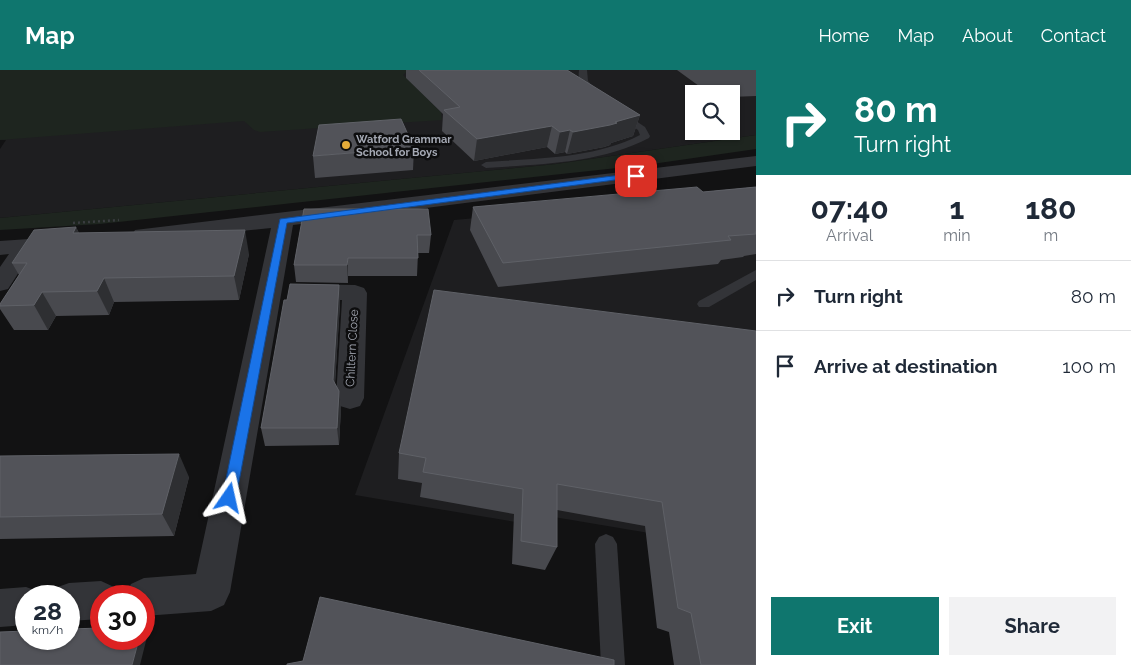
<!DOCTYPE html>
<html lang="en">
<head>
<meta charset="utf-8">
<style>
	:root { --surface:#fff; --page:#f2f2f3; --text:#1f2937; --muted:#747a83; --line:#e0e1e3; --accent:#0f766e }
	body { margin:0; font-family:Raleway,sans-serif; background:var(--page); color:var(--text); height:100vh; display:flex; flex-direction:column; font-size:19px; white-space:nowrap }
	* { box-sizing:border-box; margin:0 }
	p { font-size:16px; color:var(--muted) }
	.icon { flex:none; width:28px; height:28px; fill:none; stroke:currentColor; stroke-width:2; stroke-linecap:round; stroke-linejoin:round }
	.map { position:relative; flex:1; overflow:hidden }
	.side { display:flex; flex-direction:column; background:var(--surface); width:375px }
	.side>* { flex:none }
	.guide { background:#0f766e; color:#fff; overflow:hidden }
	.buttons { position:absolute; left:685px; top:15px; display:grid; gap:10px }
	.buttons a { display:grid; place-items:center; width:55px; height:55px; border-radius:0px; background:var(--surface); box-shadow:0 1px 4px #0004; font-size:25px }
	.speed { position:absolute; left:15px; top:515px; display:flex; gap:10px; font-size:25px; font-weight:700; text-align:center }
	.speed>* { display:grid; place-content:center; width:65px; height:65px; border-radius:50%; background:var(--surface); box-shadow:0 1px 4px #0004; line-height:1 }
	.speed small { font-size:12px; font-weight:400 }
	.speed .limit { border:8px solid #d22; background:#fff; color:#111 }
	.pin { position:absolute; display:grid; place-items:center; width:42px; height:42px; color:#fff; margin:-21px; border-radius:10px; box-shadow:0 2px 8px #0006 }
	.me { position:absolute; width:55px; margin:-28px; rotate:11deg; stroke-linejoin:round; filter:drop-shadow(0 0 4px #0008) }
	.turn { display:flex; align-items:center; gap:18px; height:105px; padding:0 15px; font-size:22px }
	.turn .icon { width:65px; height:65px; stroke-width:2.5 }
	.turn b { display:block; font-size:35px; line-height:42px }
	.eta { display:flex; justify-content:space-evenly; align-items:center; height:85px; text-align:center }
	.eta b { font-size:30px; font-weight:700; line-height:35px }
	.action { display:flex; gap:10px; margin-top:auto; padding:10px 15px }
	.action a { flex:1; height:58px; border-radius:0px; background:var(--accent); color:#fff; font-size:20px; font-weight:700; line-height:58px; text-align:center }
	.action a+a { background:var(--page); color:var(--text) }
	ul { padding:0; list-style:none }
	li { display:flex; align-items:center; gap:15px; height:70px; padding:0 15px; border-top:1px solid var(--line) }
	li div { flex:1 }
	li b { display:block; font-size:19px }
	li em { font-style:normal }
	header { display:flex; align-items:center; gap:30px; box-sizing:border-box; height:70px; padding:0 25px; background:var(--accent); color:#fff }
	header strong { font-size:24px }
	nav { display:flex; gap:28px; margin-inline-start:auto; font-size:18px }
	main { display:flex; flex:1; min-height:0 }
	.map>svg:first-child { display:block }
	.built { fill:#1e1e20; fill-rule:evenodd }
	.green { fill:#1e251f }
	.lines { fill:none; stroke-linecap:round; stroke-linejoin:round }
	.path { stroke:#393b3f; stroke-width:2.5; stroke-dasharray:2 3; stroke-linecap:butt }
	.lane { fill:#333438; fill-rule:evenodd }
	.street { fill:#333438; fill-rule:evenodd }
	.wall { fill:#48494e }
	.shaded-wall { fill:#2e2f32 }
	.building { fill:#525359; stroke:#5f6167 }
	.route { fill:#1a73e8; stroke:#114b97 }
	.poi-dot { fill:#e4ab39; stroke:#0d0d0e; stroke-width:2 }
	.labels { text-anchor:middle; stroke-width:5; stroke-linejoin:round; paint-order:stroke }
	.far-poi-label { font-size:11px; font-weight:bold; fill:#a4a8b3; stroke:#0d0d0e; text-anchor:start }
	.street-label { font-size:12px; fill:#a4a8b3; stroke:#0d0d0e }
</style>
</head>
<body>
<header>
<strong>Map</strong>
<nav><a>Home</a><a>Map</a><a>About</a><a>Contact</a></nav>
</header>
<main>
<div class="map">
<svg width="756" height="595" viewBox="0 0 756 595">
	<rect width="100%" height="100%" fill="#121213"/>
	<g class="built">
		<path d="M 0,0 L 730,0 L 756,17 L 756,65 L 556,94 L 0,148 L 0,79 L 6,70 L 0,70 ZM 694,24 L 731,24 L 731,61 L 694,61 Z"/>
		<path d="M 756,123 L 756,481 L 548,446 L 540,456 L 355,425 L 454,150 Z"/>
	</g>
	<g class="green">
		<path d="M 0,0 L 409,0 L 403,5 L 441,42 L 442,50 L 260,62 L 254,60 L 244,51 L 0,70 Z"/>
		<path d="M 756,65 L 756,79 L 645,95 L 100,154 L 0,160 L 0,148 L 556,94 Z"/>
	</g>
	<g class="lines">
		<path class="path" d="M 73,153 L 119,150"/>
		<g class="lane">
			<path d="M 579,0 L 587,0 L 588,11 L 598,22 L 598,26 L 592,26 C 583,18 577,12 579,0 Z"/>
			<path d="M 618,39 L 645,57 L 650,66 L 649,68 C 599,94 540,94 486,98 L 481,95 L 486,92 C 537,88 593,89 640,65 L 638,60 L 615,44 L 615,40 Z"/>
			<path d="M 756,200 L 756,210 L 709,237 L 699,237 L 697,234 L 699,231 Z"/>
			<path d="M 606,464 L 613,467 L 617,474 L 625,595 L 601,595 L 595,474 L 599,467 Z"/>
		</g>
		<g class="street">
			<path d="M 756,86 L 756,96 L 293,155 L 230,522 L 224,535 L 211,541 L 144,546 L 144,526 L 125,526 L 131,514 L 144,508 L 196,504 L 271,158 L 143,171 L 135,170 L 132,165 L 135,160 Z"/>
			<path d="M 58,167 L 66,169 L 69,174 L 66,179 L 32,182 L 8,219 L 0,221 L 0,197 L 9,184 L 0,185 L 0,171 Z"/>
			<path d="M 301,214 L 355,215 L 364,218 L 367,223 L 364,328 L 360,336 L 350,339 L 340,336 L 336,328 L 342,230 L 301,230 L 292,227 L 289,222 L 292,217 Z"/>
			<path d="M 101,511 L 114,517 L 119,526 L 101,526 L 101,549 L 69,551 L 69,526 L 52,526 L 55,518 L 69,513 Z"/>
			<path d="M 26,517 L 40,522 L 41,526 L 26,526 L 26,555 L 0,557 L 0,519 Z"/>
		</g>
	</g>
	<g class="wall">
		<path d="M 406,0 L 567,0 L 640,45 L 633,66 L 611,73 L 610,75 L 604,77 L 567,84 L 565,82 L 555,84 L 547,77 L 474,91 L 442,61 L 443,44 L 406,8 Z"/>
		<path d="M 677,0 L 756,0 L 756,26 L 731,27 L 731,24 L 710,24 Z"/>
		<path d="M 414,78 L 413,100 L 315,108 L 313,86 Z"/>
		<path d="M 756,117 L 756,184 L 744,186 L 743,187 L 721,190 L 718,194 L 498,217 L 470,160 L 473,137 L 703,122 Z"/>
		<path d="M 304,139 L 431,165 L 429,183 L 418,183 L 417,206 L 348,206 L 348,213 L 296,212 L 294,195 Z"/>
		<path d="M 76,157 L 79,163 L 249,184 L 239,230 L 114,232 L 109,245 L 56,246 L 48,260 L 14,260 L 0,239 L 0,234 L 19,205 L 12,193 Z"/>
		<path d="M 339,215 L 340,233 L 335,314 L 339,321 L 341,338 L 339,375 L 265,376 L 261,358 L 287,230 Z"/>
		<path d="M 756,261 L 756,595 L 674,595 L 669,562 L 657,558 L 645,456 L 557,440 L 557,477 L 545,500 L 512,494 L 514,444 L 420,427 L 422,413 L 398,409 L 399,383 Z"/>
		<path d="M 0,386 L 189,407 L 174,466 L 0,469 Z"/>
	</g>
	<g class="shaded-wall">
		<path d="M 640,45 L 633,66 L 611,73 L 610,75 L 604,77 L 567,84 L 573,62 Z"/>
		<path d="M 552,56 L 547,77 L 474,91 L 477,69 Z"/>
		<path d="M 570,60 L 565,82 L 555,84 L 560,62 Z"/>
		<path d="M 76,157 L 87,181 L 73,163 Z"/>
		<path d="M 245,160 L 249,184 L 239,230 L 234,206 Z"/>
		<path d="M 348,188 L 348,213 L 347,195 Z"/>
		<path d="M 104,208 L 114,232 L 109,245 L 97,221 Z"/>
		<path d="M 339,215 L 340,233 L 334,328 L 333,310 Z"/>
		<path d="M 42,222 L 56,246 L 48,260 L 34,235 Z"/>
		<path d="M 339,321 L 341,338 L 339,375 L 337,358 Z"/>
		<path d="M 179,384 L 189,407 L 174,466 L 162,444 Z"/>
		<path d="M 144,559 L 148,563 L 140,595 L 132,595 L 139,569 L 144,569 Z"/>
	</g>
	<g class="building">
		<path d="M 419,0 L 567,0 L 640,45 L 615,52 L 617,53 L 610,55 L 573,62 L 570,60 L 560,62 L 552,56 L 477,69 L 444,40 L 460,37 Z"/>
		<path d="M 401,49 L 414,78 L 313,86 L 319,55 Z"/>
		<path d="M 697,117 L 703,122 L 756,117 L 756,162 L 755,162 L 756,164 L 728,166 L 731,170 L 503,193 L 473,137 Z"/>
		<path d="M 304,139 L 428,139 L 431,165 L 417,165 L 418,188 L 348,188 L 347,195 L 294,195 Z"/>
		<path d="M 76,157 L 73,163 L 245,160 L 234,206 L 104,208 L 97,221 L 42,222 L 34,235 L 0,236 L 0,234 L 27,193 L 12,193 L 34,160 Z"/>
		<path d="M 290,214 L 339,215 L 333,310 L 339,321 L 337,358 L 261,358 L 284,230 L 287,230 Z"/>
		<path d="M 434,220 L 756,261 L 756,595 L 701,595 L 691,543 L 678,538 L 662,432 L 557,414 L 557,477 L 521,471 L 523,419 L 423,402 L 426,388 L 399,383 Z"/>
		<path d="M 179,384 L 162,444 L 0,447 L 0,386 Z"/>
		<path d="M 320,527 L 614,590 L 614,595 L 287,595 L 287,594 L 303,591 Z"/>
		<path d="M 101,558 L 101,569 L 139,569 L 132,595 L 0,595 L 0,562 L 26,561 L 26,569 L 69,569 L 69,559 Z"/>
	</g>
	<path class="route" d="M 636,103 L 638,104 L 638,107 L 287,153 L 236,428 L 234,432 L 229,434 L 224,432 L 222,428 L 280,149 Z"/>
	<circle class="poi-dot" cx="346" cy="75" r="5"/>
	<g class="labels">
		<g class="far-poi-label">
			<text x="356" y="73">Watford Grammar<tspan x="356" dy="13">School for Boys</tspan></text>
		</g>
		<g class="street-label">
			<text transform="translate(352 278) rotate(-87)" y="4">Chiltern Close</text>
		</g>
	</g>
</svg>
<div class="buttons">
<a><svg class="icon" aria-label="search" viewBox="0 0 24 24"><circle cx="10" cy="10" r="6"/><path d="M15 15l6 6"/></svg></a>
</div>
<div class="speed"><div>28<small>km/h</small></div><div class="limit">30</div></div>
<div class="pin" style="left:636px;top:106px;background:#d93025"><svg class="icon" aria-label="arrive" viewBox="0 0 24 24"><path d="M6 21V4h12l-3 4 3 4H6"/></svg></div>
<svg class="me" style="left:229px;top:428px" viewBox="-20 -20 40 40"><path d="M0-17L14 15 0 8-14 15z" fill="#1a73e8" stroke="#fff" stroke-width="4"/></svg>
</div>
<section class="side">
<div class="guide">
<div class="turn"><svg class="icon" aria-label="right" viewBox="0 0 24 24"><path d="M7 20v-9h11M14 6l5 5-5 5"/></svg><div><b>80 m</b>Turn right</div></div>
</div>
<div class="eta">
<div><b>07:40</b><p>Arrival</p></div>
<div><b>1</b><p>min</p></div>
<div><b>180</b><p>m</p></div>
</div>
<ul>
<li><svg class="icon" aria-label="right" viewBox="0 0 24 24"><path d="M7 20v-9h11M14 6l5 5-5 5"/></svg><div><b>Turn right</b></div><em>80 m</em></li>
<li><svg class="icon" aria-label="arrive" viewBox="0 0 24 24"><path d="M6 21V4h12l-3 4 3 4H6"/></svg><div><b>Arrive at destination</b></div><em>100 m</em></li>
</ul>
<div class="action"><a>Exit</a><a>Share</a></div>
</section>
</main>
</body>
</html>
